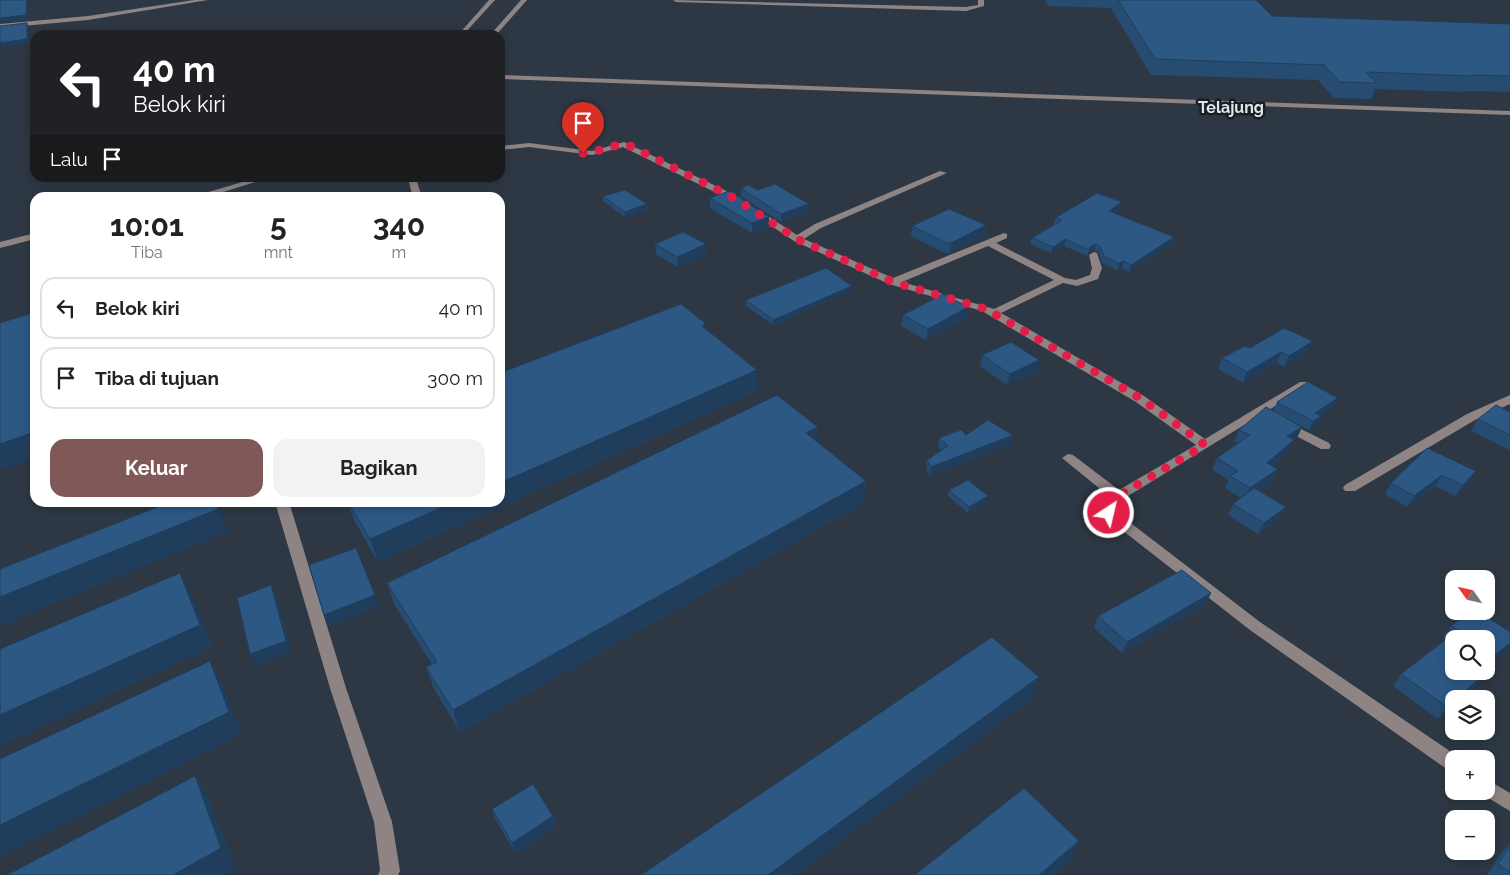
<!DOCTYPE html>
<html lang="id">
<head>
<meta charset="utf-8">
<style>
	:root { --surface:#fff; --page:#f2f2f2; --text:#222; --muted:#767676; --line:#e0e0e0; --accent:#815858 }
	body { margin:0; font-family:Raleway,sans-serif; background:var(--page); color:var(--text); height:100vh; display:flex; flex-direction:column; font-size:19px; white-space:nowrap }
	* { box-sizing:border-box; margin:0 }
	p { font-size:16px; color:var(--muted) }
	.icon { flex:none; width:28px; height:28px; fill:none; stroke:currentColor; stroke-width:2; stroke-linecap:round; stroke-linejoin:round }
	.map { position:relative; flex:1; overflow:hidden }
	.drawer { position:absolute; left:30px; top:192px; width:475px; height:315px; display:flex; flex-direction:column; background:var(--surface); border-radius:15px; box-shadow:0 2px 8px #0003 }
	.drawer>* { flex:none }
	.banner { position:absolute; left:30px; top:30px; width:475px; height:152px; border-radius:15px; box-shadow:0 2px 8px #0003; background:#202124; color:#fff; overflow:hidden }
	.needle { width:32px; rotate:304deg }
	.fabs { position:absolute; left:1445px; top:570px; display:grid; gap:10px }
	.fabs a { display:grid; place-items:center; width:50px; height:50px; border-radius:10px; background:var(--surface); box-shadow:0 2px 8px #0003; font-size:25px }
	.pin { position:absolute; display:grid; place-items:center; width:42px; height:42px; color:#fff; margin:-51px -21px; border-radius:50% 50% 50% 0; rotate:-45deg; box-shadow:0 0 5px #0007 }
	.pin .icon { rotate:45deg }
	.me { position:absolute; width:55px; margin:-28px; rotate:35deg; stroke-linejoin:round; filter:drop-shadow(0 0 4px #0008) }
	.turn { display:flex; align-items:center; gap:18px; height:105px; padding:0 20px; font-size:22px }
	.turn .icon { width:65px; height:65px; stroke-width:2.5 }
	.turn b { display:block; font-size:35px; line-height:42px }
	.then { display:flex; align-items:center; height:48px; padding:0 20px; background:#0003; gap:10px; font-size:19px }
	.eta { display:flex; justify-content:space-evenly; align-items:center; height:85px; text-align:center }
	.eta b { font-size:30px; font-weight:700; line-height:35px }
	.cta { display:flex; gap:10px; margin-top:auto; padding:10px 20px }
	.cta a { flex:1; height:58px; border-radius:15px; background:var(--accent); color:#fff; font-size:20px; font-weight:700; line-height:58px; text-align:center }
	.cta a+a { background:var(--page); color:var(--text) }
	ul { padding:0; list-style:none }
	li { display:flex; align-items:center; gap:15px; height:62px; margin:0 10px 8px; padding:0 10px; border:2px solid var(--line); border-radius:15px }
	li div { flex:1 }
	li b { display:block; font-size:19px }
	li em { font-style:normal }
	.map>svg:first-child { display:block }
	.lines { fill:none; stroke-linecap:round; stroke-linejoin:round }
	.minor { fill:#8e8484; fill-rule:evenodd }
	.wall { fill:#274c72 }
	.shaded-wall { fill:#203e5c }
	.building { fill:#2d5884; stroke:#203e5c }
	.route { stroke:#e11d48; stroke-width:9; stroke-dasharray:0 16.2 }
	.labels { text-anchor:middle; stroke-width:5; stroke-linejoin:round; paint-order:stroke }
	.far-quarter-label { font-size:16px; font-weight:bold; fill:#e0e6ee; stroke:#1a1f24 }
</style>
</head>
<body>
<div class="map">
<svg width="1510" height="875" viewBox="0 0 1510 875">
	<rect width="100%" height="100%" fill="#2d3844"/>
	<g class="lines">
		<g class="minor">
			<path d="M 194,0 L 208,0 L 88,20 L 0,28 L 0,24 L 88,16 Z"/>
			<path d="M 489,0 L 495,0 L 463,35 L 458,35 Z"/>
			<path d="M 521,0 L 527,0 L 496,35 L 490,35 Z"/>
			<path d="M 673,0 L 966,7 L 978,5 L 978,0 L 984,0 L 984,6 L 966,11 L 676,2 Z"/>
			<path d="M 500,75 L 1510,111 L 1510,115 L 500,79 Z"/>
			<path d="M 624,142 L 741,198 L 742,200 L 741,202 L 735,202 L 623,147 L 592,155 L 529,147 L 500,150 L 500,146 L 529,143 L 592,151 Z"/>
			<path d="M 940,171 L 947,173 L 821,228 L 804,239 L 893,278 L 1004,233 L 1007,234 L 1007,238 L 996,243 L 1065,278 L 1076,280 L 1090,275 L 1092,268 L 1089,255 L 1094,252 L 1097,253 L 1102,268 L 1098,279 L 1077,286 L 1063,283 L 1001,313 L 1144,396 L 1205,439 L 1300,382 L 1308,382 L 1310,384 L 1308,386 L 1123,499 L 1115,508 L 1115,511 L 1260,622 L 1460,758 L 1454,759 L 1454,772 L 1448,770 L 1250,630 L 1104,516 L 1101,507 L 1110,497 L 1062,458 L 1068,454 L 1073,455 L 1119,490 L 1196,445 L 1136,402 L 982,311 L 889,284 L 794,241 L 749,211 L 751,209 L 757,209 L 797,235 L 815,224 ZM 988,246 L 1054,280 L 994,309 L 902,282 Z"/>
			<path d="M 256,178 L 268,178 L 204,198 L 188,198 Z"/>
			<path d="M 408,178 L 416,178 L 422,198 L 413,198 Z"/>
			<path d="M 35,233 L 35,239 L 0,248 L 0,242 Z"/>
			<path d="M 1510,395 L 1510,404 L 1475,420 L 1355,491 L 1345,491 L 1343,488 L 1345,485 L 1467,414 Z"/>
			<path d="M 1285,421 L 1329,443 L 1331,446 L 1329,449 L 1321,449 L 1281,428 L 1279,425 L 1281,422 Z"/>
			<path d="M 275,502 L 289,502 L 346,688 L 392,822 L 400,871 L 398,875 L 378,875 L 380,870 L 374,822 L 330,688 Z"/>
			<path d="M 1486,779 L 1510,793 L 1510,811 L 1480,793 L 1479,791 L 1486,791 Z"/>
		</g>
	</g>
	<g class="wall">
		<path d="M 1045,0 L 1256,0 L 1272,16 L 1510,24 L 1510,92 L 1466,91 L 1466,92 L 1375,89 L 1371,99 L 1334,98 L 1318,80 L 1151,75 L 1111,8 L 1048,6 Z"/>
		<path d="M 741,188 L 758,190 L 809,211 L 781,222 L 741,196 Z"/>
		<path d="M 603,196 L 647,204 L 648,209 L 625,217 L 603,201 Z"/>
		<path d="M 710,198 L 769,217 L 769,227 L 752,233 L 710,208 Z"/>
		<path d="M 1121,208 L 1114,213 L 1174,237 L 1172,243 L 1129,272 L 1122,268 L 1117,270 L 1102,263 L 1099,252 L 1095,250 L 1088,253 L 1087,256 L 1064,246 L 1051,253 L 1030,244 L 1032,238 L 1055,224 L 1054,224 L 1055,218 Z"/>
		<path d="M 986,225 L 984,235 L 950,253 L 945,253 L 911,236 L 912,226 Z"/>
		<path d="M 655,244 L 707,255 L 678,267 L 656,254 Z"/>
		<path d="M 852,291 L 773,325 L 746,306 L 746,300 Z"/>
		<path d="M 903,315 L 966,318 L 926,340 L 901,326 Z"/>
		<path d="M 706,329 L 757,391 L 378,562 L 355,522 L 347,502 L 500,502 Z"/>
		<path d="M 1250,348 L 1308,352 L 1284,367 L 1277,363 L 1243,383 L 1218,369 L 1222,358 Z"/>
		<path d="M 982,355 L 1039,360 L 1037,371 L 1007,385 L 980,366 Z"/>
		<path d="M 1338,398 L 1334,407 L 1320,416 L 1316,425 L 1309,430 L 1273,411 L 1277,402 Z"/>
		<path d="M 1510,412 L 1510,450 L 1471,431 L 1478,419 Z"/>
		<path d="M 1302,427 L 1297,438 L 1294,440 L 1289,451 L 1272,466 L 1273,481 L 1259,490 L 1286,507 L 1280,518 L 1258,534 L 1228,515 L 1233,504 L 1241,498 L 1225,488 L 1229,480 L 1212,470 L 1217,458 L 1239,443 L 1234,441 L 1239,430 Z"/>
		<path d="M 966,435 L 1011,444 L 930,476 L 926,469 L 927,460 L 941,450 L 938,447 L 939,438 Z"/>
		<path d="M 817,442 L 866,481 L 864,503 L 460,732 L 434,689 L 426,667 L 432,664 L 395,606 L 387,583 Z"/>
		<path d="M 1427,448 L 1469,483 L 1455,496 L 1435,486 L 1407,507 L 1385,494 L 1391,483 Z"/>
		<path d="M 949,490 L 987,502 L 968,513 L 948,496 Z"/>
		<path d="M 1211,593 L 1205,605 L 1122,653 L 1094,628 L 1098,616 Z"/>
		<path d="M 1451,626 L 1508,649 L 1454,671 L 1487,672 L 1478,684 L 1461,699 L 1454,699 L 1454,705 L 1438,719 L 1393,686 L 1401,674 L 1446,639 L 1443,637 Z"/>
		<path d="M 492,809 L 553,816 L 556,827 L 516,854 L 496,821 Z"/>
		<path d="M 1510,844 L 1510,875 L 1487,875 L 1502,852 Z"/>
	</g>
	<g class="shaded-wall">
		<path d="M 27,0 L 28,0 L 28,20 L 0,22 L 0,18 Z"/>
		<path d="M 27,23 L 28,27 L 29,44 L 0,47 L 0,43 Z"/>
		<path d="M 1122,202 L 1121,208 L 1107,218 L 1109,211 Z"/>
		<path d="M 647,204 L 648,209 L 625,217 L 625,212 Z"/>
		<path d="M 809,204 L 809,211 L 781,222 L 781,214 Z"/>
		<path d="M 769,217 L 769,227 L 752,233 L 752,223 Z"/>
		<path d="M 986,225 L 984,235 L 950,253 L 951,243 Z"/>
		<path d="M 1174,237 L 1172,243 L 1129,272 L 1131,265 Z"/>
		<path d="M 1066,239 L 1064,246 L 1051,253 L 1053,247 Z"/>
		<path d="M 706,244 L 707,255 L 678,267 L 677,257 Z"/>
		<path d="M 1096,244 L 1095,250 L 1088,253 L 1090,247 Z"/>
		<path d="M 1124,261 L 1122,268 L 1117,270 L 1119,263 Z"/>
		<path d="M 852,286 L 852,291 L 773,325 L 773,320 Z"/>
		<path d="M 968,307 L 966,318 L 926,340 L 928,329 Z"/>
		<path d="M 1313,341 L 1308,352 L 1284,367 L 1289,356 Z"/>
		<path d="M 1281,352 L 1277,363 L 1243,383 L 1247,372 Z"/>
		<path d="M 1039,360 L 1037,371 L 1007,385 L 1010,374 Z"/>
		<path d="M 757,370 L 757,391 L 378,562 L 370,539 L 454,502 L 500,502 L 500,483 Z"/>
		<path d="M 1338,398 L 1334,407 L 1312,421 L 1315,413 Z"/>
		<path d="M 1321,416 L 1316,425 L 1309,430 L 1313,421 Z"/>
		<path d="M 818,427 L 817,448 L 806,433 Z"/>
		<path d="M 1302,427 L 1297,438 L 1282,448 L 1287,436 Z"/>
		<path d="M 35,432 L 35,458 L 0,470 L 0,444 Z"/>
		<path d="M 1013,435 L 1011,444 L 930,476 L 931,467 Z"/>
		<path d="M 1294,440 L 1289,451 L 1262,474 L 1267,463 Z"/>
		<path d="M 1278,469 L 1273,481 L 1245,500 L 1250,488 Z"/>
		<path d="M 1476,471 L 1469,483 L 1455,496 L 1463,485 Z"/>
		<path d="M 1442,475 L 1435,486 L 1407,507 L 1414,496 Z"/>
		<path d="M 866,481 L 864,503 L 460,732 L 453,710 Z"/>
		<path d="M 988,496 L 987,502 L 968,513 L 969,507 Z"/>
		<path d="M 215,502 L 229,531 L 0,626 L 0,597 Z"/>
		<path d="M 1286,507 L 1280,518 L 1258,534 L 1264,523 Z"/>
		<path d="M 180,573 L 192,596 L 213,647 L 0,746 L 0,715 Z"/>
		<path d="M 271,585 L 277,597 L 292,652 L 256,666 L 250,654 Z"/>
		<path d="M 1211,593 L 1205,605 L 1122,653 L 1127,642 Z"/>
		<path d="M 375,595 L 379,607 L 329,626 L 324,615 Z"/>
		<path d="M 1510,643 L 1510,647 L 1508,649 L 1486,667 L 1486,662 Z"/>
		<path d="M 210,661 L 222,684 L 242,734 L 0,857 L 0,825 Z"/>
		<path d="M 1487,672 L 1478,684 L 1461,699 L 1456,699 Z"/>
		<path d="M 1039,677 L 1032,700 L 795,875 L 768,875 Z"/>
		<path d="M 1454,701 L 1454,705 L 1438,719 L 1447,707 Z"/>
		<path d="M 195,776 L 209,797 L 236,868 L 225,875 L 173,875 Z"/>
		<path d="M 553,816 L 556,827 L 516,854 L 512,843 Z"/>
		<path d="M 1079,841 L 1070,862 L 1055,875 L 1039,875 Z"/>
	</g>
	<g class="building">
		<path d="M 0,0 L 27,0 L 26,15 L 0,18 Z"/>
		<path d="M 1118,0 L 1256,0 L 1272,16 L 1509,24 L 1510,24 L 1510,76 L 1472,75 L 1473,76 L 1366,72 L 1377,83 L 1340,82 L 1324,65 L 1155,59 Z"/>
		<path d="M 27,23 L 27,39 L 0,43 L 0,26 Z"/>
		<path d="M 775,184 L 809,204 L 781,214 L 741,188 L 748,185 L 758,190 Z"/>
		<path d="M 625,190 L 647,204 L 625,212 L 603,196 Z"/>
		<path d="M 729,191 L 769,217 L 752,223 L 710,198 Z"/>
		<path d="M 1097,193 L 1122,202 L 1109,211 L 1174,237 L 1131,265 L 1124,261 L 1119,263 L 1104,256 L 1100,246 L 1096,244 L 1090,247 L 1089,250 L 1066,239 L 1053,247 L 1032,238 L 1062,220 L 1055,218 Z"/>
		<path d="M 949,209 L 986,225 L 951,243 L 947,243 L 912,226 Z"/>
		<path d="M 683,232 L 706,244 L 677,257 L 655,244 Z"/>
		<path d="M 826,268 L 852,286 L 773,320 L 746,300 Z"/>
		<path d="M 943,294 L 968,307 L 928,329 L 903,315 Z"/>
		<path d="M 681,304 L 706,324 L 702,326 L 757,370 L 500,483 L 500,373 Z"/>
		<path d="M 35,312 L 35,432 L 0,444 L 0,323 Z"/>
		<path d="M 1284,328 L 1313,341 L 1289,356 L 1281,352 L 1247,372 L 1222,358 L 1245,346 L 1250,348 Z"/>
		<path d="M 1011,342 L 1039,360 L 1010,374 L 982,355 Z"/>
		<path d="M 1308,382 L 1338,398 L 1315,413 L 1321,416 L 1313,421 L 1277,402 Z"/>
		<path d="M 777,395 L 818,427 L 806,433 L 866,481 L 453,710 L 426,667 L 437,662 L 387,583 Z"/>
		<path d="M 1496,405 L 1510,412 L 1510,435 L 1478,419 Z"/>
		<path d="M 1266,407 L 1302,427 L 1287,436 L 1294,440 L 1267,463 L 1278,469 L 1250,488 L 1230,476 L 1238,471 L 1217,458 L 1250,435 L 1239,430 Z"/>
		<path d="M 988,420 L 1013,435 L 931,467 L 927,460 L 948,446 L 939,438 L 961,430 L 966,435 Z"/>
		<path d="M 1427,448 L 1476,471 L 1463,485 L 1442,475 L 1414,496 L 1391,483 Z"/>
		<path d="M 968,480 L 988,496 L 969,507 L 949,490 Z"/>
		<path d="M 1254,488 L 1286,507 L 1264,523 L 1233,504 Z"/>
		<path d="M 170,502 L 215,502 L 218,509 L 0,597 L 0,569 Z"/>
		<path d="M 348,502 L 454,502 L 370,539 Z"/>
		<path d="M 356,548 L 375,595 L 324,615 L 309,565 Z"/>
		<path d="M 1182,570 L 1211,593 L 1127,642 L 1098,616 Z"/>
		<path d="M 180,573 L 200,625 L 0,715 L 0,649 Z"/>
		<path d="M 271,585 L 286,641 L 250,654 L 237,598 Z"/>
		<path d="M 1471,611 L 1478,611 L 1510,632 L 1510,643 L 1486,662 L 1486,639 L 1454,639 L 1454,671 L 1486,671 L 1487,672 L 1456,699 L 1454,699 L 1454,701 L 1447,707 L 1401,674 L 1458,630 L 1451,626 Z"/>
		<path d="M 992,637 L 1039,677 L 768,875 L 641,875 Z"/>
		<path d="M 210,661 L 229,712 L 0,825 L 0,759 Z"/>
		<path d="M 195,776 L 221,848 L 173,875 L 7,875 Z"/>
		<path d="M 533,784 L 553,816 L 512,843 L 492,809 Z"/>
		<path d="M 1024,788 L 1079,841 L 1039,875 L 915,875 Z"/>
		<path d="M 1510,846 L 1510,872 L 1498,864 Z"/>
	</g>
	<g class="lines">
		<path class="route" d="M 583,153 C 599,153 615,142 630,146 L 734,198 L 797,239 L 893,282 L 986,309 L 1140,398 L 1205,445 L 1118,496 C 1112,501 1108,504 1109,513"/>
	</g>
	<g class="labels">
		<g class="far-quarter-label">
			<text x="1231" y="113">Telajung</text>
		</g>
	</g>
</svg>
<div class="fabs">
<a><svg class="needle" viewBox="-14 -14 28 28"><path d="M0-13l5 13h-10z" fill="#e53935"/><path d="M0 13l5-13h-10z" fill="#767676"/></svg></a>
<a><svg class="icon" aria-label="search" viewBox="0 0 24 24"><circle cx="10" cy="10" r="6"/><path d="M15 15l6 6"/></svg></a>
<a><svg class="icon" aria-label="layers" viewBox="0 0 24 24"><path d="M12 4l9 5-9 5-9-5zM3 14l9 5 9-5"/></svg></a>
<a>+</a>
<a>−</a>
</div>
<div class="pin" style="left:583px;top:153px;background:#d93025"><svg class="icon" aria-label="arrive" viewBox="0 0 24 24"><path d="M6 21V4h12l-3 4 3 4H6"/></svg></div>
<svg class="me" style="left:1109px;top:513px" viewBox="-20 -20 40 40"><circle r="17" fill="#e11d48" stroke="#fff" stroke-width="3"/><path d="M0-11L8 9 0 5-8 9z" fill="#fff"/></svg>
<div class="banner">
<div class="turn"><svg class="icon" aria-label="left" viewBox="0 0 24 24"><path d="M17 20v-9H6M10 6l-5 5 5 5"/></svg><div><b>40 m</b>Belok kiri</div></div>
<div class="then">Lalu<svg class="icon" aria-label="arrive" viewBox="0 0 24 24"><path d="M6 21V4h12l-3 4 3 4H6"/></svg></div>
</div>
<section class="drawer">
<div class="eta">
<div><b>10:01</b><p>Tiba</p></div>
<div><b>5</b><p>mnt</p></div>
<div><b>340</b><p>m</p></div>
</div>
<ul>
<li><svg class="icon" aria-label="left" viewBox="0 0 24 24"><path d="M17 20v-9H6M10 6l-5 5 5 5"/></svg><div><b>Belok kiri</b></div><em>40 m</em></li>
<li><svg class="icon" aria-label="arrive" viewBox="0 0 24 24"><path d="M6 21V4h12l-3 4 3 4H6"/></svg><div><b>Tiba di tujuan</b></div><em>300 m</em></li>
</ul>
<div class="cta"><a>Keluar</a><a>Bagikan</a></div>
</section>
</div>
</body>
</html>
